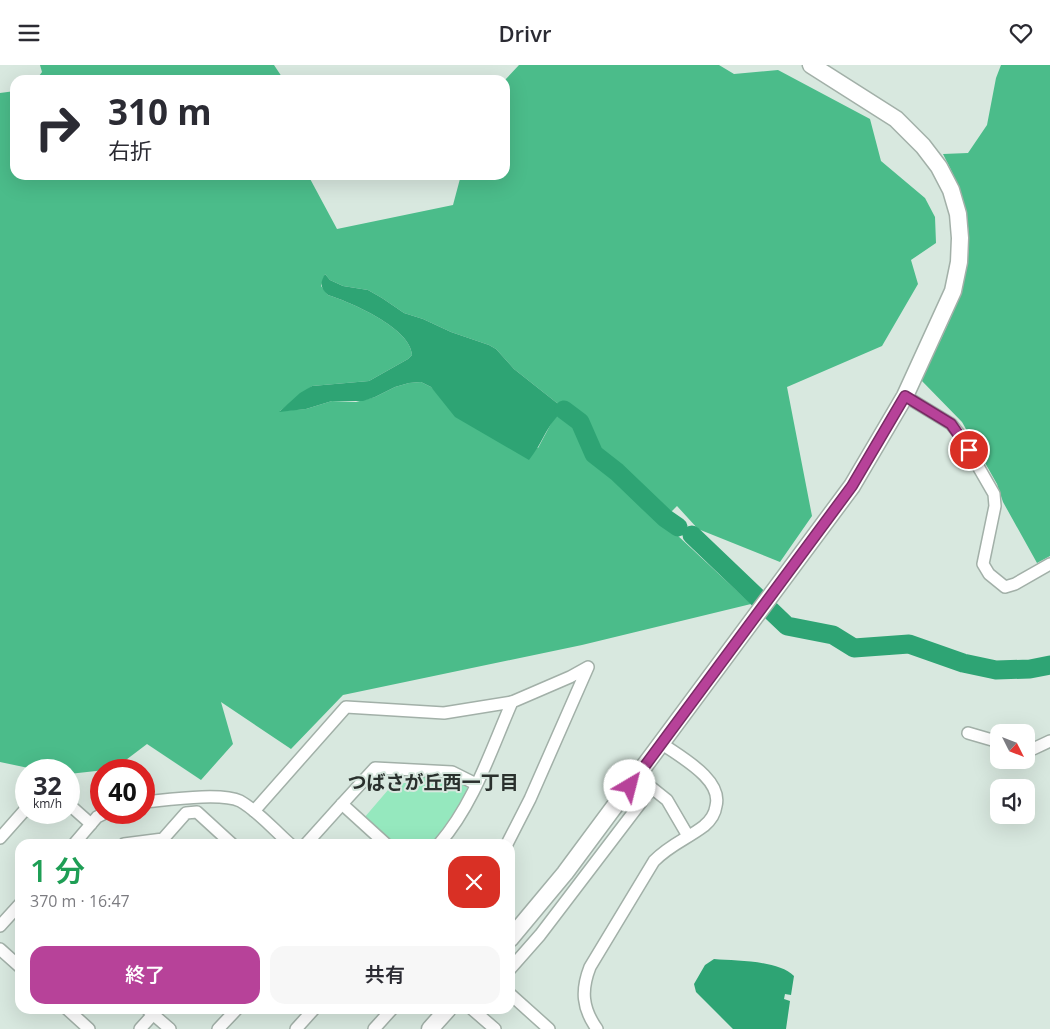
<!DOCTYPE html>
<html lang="ja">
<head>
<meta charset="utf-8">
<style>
	:root { --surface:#fff; --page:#f7f7f7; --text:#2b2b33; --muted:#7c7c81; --accent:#b74299 }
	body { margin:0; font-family:"Open Sans","Noto Sans JP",sans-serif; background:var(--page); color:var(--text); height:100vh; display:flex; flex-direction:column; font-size:19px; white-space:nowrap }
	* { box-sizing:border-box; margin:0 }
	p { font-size:16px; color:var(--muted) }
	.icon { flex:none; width:28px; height:28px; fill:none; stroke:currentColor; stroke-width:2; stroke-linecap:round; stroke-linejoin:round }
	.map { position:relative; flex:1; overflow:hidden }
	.details { position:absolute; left:15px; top:774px; width:500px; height:175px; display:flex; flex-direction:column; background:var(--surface); border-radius:15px; box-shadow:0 5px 20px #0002 }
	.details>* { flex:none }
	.hud { position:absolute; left:10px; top:10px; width:500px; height:105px; border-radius:15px; box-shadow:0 5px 20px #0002; background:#fff; color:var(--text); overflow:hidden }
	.needle { width:32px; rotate:132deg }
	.controls { position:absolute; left:990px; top:659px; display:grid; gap:10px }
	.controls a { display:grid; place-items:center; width:45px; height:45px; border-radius:10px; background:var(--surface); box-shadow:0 5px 20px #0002; font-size:25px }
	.speed { position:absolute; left:15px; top:694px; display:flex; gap:10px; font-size:25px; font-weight:700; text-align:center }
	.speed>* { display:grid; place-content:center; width:65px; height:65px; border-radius:50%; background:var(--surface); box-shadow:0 5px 20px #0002; line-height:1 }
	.speed small { font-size:12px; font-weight:400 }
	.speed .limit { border:8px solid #d22; background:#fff; color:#111 }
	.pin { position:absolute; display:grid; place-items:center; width:42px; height:42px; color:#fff; margin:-21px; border:2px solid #fff; border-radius:50%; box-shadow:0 1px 5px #0007 }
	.me { position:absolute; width:55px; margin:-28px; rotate:37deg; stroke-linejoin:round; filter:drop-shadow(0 0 4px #0008) }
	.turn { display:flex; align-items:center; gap:18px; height:105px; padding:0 15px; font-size:22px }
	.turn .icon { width:65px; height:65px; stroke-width:2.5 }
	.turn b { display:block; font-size:35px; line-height:42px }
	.round { display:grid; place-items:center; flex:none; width:52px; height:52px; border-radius:15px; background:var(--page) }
	.head { display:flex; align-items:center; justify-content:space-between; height:85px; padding:0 15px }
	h1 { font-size:30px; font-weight:600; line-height:38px; color:#1e9e55 }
	.button { display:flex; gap:10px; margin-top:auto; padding:10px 15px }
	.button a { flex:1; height:58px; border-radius:15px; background:var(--accent); color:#fff; font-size:20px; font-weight:600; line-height:58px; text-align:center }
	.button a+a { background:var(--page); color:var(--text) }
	header { display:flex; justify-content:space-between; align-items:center; height:65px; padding:0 15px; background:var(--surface); font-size:22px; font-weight:600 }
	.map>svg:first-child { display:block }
	.green { fill:#95e8be }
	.forest { fill:#4bbc8a; fill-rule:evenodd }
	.water { fill:#2ea474 }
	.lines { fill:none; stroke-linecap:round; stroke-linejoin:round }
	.river { stroke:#2ea474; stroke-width:19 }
	.street-casing { stroke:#a2b0a8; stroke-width:14 }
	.secondary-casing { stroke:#a2b0a8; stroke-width:19 }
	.street { stroke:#fff; stroke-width:11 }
	.secondary { stroke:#fff; stroke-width:16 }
	.route-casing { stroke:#772b63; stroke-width:12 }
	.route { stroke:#b74299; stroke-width:9 }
	.labels { text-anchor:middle; stroke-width:4; stroke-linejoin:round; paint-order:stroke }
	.neighbourhood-label { font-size:19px; font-weight:bold; fill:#2a302d; stroke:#d8e8df }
</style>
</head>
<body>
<header><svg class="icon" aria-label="menu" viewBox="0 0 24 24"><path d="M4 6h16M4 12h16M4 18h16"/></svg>Drivr<svg class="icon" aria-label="heart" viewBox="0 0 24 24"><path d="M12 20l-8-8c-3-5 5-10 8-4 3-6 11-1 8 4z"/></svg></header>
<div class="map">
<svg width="1050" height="964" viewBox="0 0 1050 964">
	<rect width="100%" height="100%" fill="#d8e8df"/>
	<path class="green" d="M 422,710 L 448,711 L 466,718 L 468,726 L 441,770 L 433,779 L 393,779 L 364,753 L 394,718 L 421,718 Z"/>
	<g class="forest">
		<path d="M 40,0 L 274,0 L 284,15 L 36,15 L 42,7 Z"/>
		<path d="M 519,0 L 719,0 L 734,9 L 778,5 L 870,54 L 881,96 L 925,133 L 935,152 L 936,178 L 911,195 L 918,219 L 882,281 L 787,322 L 812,451 L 780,497 L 698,464 L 677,441 L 662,456 L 751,539 L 582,580 L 343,630 L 291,684 L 221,637 L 233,679 L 201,715 L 147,679 L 114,704 L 69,709 L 69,705 L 38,705 L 0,697 L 0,28 L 15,26 L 15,110 L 308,110 L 337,164 L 453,140 L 461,110 L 505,110 L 505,15 ZM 325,209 L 330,215 L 343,221 L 368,225 L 382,233 L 404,248 L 423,254 L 451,267 L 489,280 L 496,284 L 514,304 L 562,342 L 563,345 L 553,355 L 538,383 L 438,328 L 431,322 L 421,317 L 409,318 L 395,322 L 375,332 L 356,337 L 332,336 L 306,344 L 280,346 L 312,321 L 369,316 L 408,294 L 412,290 C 411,263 350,237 328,230 L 321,221 Z"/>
		<path d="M 1001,0 L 1050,0 L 1050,491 L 1037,498 L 1003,437 L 997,419 L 962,357 L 921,315 C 948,259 980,207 965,143 C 961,124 952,107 943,89 L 968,88 L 987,60 L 996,13 Z"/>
	</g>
	<g class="water">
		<path d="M 325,209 L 330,215 L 343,221 L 368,225 L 382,233 L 404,248 L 423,254 L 451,267 L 489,280 L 496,284 L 514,304 L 562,342 L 564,345 C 546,360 543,378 529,395 L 455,352 L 431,322 L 421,317 L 409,318 L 395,322 L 375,332 L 363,336 L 332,336 L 306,344 L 279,347 L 300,328 L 312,321 L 369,316 L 408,294 L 412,290 C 411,263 350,237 328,230 C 320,223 320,218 325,209 Z"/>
		<path d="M 714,894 C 737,896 778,895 794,911 L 791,930 L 785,929 L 784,934 L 790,936 L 786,964 L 733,964 L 696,927 L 694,919 L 705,900 Z"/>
	</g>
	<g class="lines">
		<g class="river">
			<path d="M 564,345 L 580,357 L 594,389 L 617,407 L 665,453 L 678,462"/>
			<path d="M 692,470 L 787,561 L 833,570 L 854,583 L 909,579 L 963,598 L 996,605 L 1030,604 L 1050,600"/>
		</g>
		<defs>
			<g id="street">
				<path d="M 905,331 L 951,359 L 960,370 L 994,429 L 995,441 L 983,499 L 989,509 L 1005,522 L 1015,519 L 1050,499"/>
				<path d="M 968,668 L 999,677"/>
				<path d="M 1026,685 L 1033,684 L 1050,676"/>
				<path d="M 144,737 C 166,735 221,727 240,736 C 258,746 274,765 290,779"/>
				<path d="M 69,743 L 73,743 L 91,759"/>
				<path d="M 254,746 L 346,642 L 444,648 L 512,637"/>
				<path d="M 0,773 L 24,746 L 26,746"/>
				<path d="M 74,779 L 97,752 L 105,748"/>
				<path d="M 124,779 L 163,774 L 186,748 L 197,747 L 232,779"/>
				<path d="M 306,779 L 342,739"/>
				<path d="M 386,779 L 342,739 L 375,703 L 452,707 L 476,719"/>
				<path d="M 439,779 C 474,739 491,685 512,637 L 570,612 L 588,602 L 530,734 L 507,779"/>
				<path d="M 0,861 L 20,839"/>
				<path d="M 0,884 L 20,902"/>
				<path d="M 510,904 L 540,870 L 652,723 L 667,735 L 688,771"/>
				<path d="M 510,929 L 549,964"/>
				<path d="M 67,944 L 89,964"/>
				<path d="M 147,944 L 170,964"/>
				<path d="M 472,944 L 495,964"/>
				<path d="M 140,964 L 157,945"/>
				<path d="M 218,964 L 237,944"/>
				<path d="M 296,964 L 314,944"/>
				<path d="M 374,964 L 392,944"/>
				<path d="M 597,964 C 582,943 581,925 590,902 L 654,796 C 671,779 687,774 704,761 C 710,756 715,749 716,741 C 723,714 680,692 661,678"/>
			</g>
			<g id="secondary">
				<path d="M 510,874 L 565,808 L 852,421 L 905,331 L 953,226 L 959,197 L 960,173 L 958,149 L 951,125 L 939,102 L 923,81 L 896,54 L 811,0"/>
				<path d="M 430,964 L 448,944"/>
			</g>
		</defs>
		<use href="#street" class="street-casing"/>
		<use href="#secondary" class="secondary-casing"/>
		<use href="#street" class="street"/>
		<use href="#secondary" class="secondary"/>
	</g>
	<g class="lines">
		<defs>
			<path id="route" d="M 630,721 L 852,421 L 905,331 L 951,359 L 969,385"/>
		</defs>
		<use href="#route" class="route-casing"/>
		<use href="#route" class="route"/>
	</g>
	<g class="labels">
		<g class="neighbourhood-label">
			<text x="433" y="724">つばさが丘西一丁目</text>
		</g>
	</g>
</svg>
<div class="controls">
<a><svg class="needle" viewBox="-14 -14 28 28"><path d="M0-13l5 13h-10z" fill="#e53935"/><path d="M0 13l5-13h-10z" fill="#7c7c81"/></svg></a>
<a><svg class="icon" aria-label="sound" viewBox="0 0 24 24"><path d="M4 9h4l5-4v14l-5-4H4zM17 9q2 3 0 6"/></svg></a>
</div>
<div class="speed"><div>32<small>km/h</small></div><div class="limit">40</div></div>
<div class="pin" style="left:969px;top:385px;background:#d93025"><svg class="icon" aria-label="arrive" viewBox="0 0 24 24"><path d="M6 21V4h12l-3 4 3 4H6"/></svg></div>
<svg class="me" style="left:630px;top:721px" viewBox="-20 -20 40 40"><circle r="19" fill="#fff"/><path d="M0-13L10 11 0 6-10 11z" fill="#b74299"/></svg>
<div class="hud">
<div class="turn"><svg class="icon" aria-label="right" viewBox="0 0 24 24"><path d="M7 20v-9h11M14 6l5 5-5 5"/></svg><div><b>310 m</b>右折</div></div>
</div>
<section class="details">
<div class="head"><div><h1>1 分</h1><p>370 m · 16:47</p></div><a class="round" style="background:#d93025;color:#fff"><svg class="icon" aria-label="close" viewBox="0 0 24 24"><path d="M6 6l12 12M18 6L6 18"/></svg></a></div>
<div class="button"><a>終了</a><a>共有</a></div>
</section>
</div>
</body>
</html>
